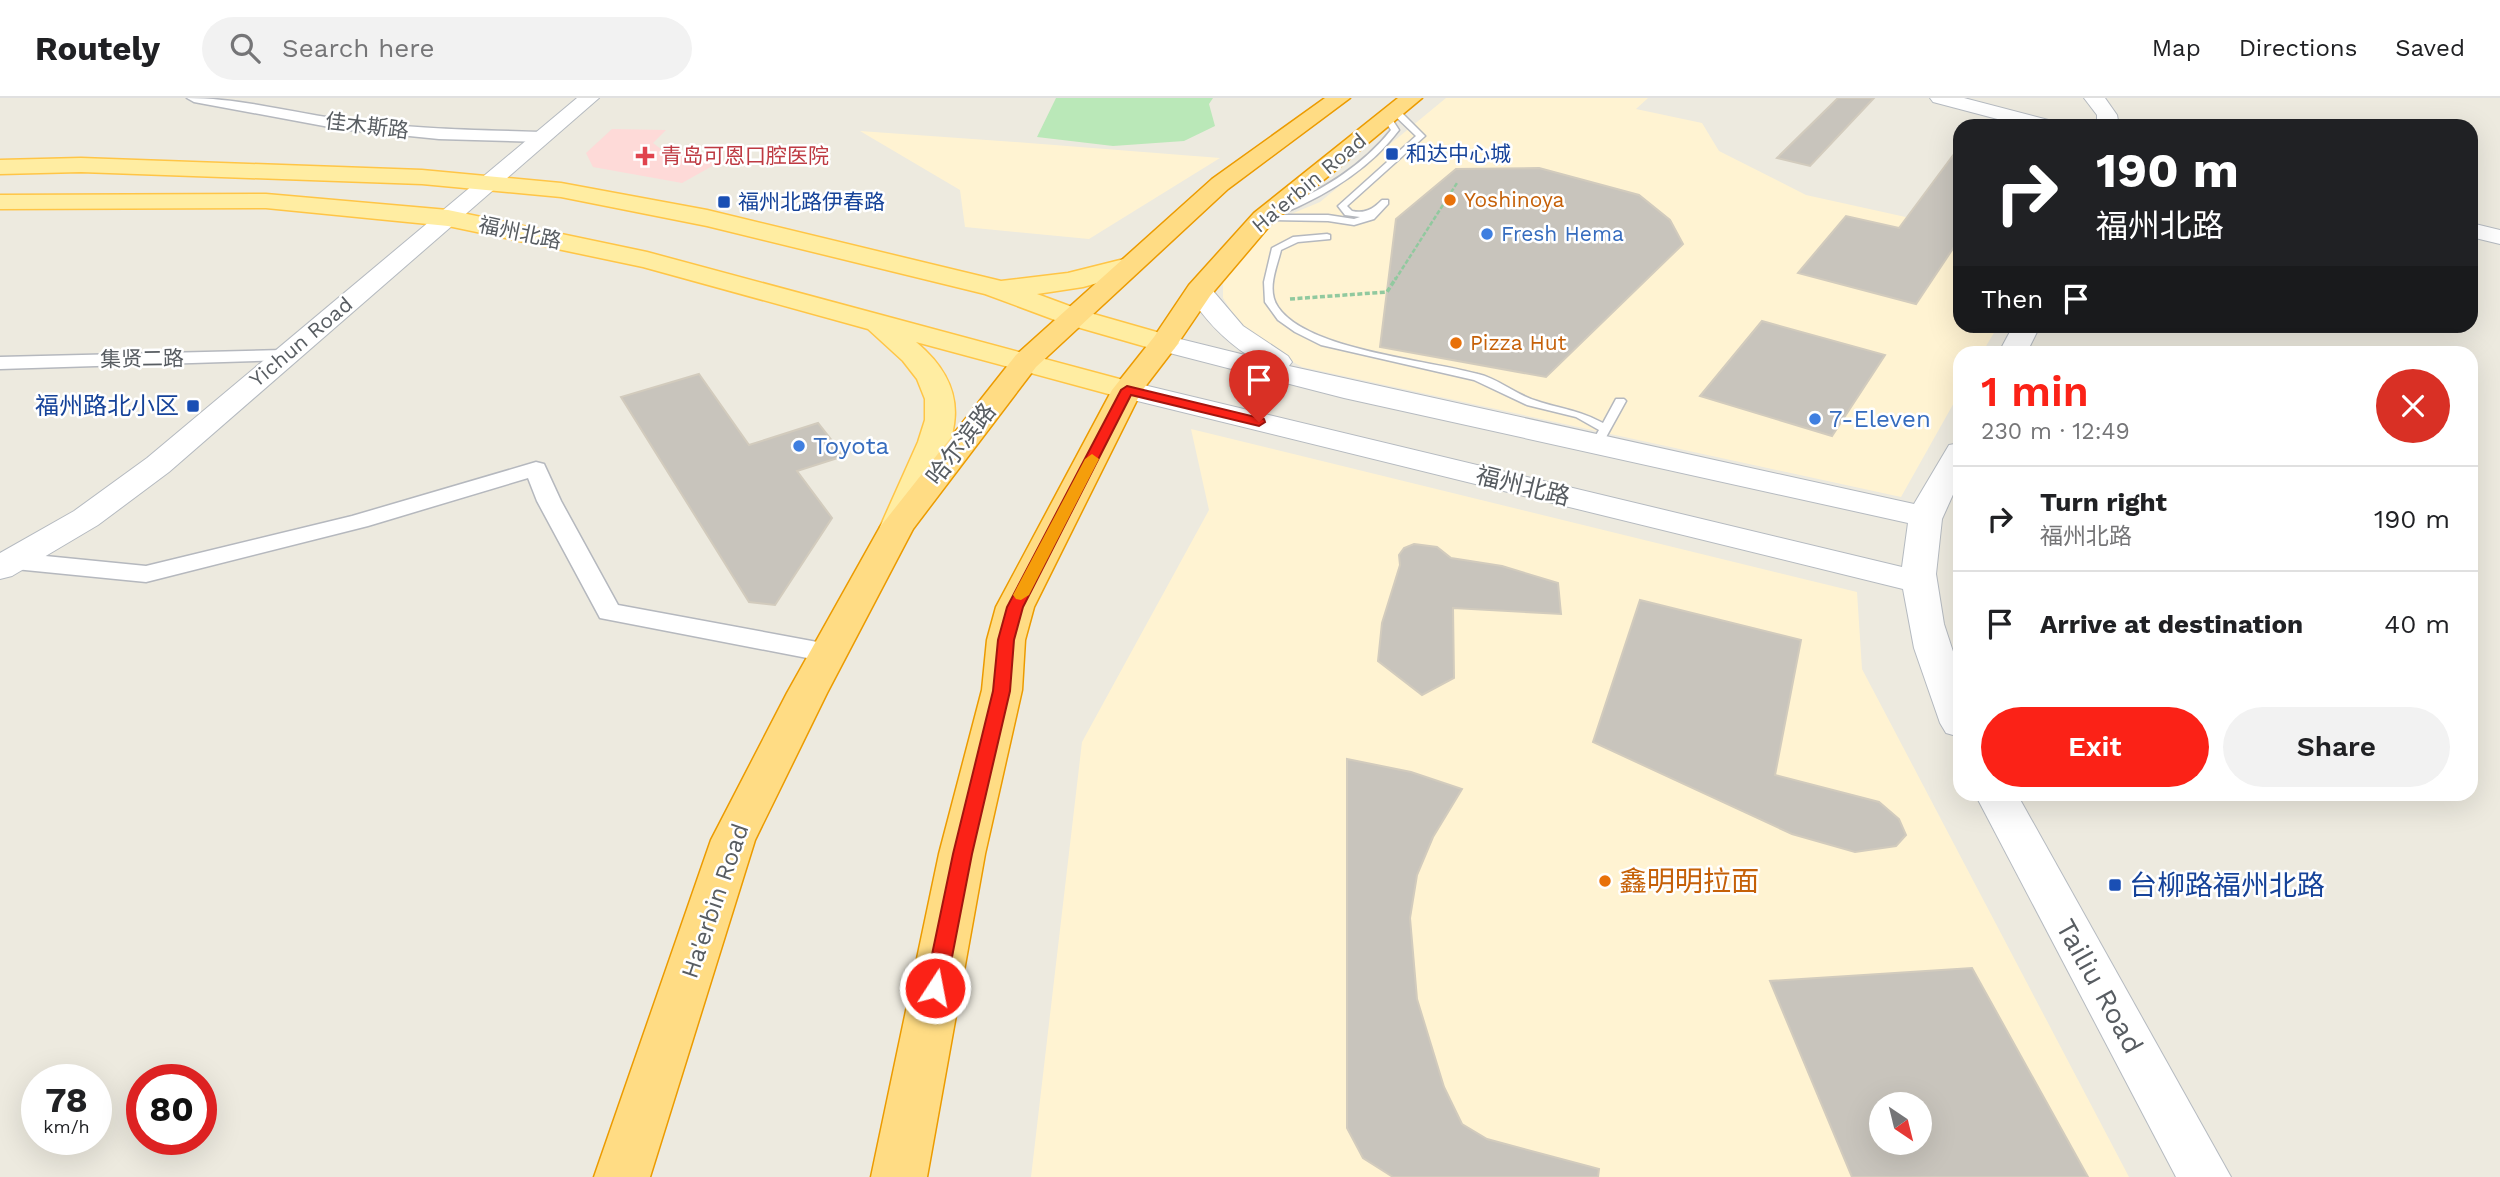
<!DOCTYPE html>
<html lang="en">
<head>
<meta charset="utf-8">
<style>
	:root { --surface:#fff; --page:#f2f2f2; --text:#202124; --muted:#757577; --line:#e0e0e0; --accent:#fb2217 }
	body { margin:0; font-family:"Work Sans","Noto Sans SC",sans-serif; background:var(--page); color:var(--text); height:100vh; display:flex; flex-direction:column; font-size:26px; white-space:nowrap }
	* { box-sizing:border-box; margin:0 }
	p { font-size:23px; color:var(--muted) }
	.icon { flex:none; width:38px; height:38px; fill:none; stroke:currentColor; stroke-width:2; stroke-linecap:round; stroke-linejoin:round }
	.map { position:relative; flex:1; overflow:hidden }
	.panel { position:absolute; left:1953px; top:248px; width:525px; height:455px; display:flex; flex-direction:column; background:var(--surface); border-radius:21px; box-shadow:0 7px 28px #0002 }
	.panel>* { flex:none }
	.top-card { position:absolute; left:1953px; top:21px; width:525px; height:214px; border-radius:21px; box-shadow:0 7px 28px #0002; background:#202124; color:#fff; overflow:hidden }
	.needle { width:46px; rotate:145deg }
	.controls { position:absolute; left:1869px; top:994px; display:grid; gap:14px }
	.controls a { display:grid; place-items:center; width:63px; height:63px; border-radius:50%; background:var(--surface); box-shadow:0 7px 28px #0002; font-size:35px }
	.speed { position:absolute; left:21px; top:966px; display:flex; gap:14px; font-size:35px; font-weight:700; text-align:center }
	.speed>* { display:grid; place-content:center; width:91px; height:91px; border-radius:50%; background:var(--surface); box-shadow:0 7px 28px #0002; line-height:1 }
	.speed small { font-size:18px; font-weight:400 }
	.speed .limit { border:10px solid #d22; background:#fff; color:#111 }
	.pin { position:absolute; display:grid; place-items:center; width:60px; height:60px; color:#fff; margin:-72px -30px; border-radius:50% 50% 50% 0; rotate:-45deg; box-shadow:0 0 7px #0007 }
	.pin .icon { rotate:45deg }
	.me { position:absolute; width:77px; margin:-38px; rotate:11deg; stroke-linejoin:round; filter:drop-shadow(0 0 5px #0008) }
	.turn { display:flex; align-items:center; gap:24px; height:147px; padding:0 28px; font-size:32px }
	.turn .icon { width:91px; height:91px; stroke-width:2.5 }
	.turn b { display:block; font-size:49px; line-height:60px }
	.then { display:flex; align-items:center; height:66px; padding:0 28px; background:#0003; gap:14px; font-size:26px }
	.round { display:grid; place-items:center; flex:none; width:74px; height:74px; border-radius:37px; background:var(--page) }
	.head { display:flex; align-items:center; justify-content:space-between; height:119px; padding:0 28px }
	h1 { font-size:42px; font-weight:600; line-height:52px; color:var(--accent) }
	.action { display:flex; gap:14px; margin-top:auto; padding:14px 28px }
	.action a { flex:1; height:80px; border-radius:42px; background:var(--accent); color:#fff; font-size:28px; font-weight:600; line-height:80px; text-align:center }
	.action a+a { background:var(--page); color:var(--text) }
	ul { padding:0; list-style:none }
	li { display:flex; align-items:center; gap:21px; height:105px; padding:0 28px; border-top:2px solid var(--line) }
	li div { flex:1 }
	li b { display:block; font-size:26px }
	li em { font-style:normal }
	header { display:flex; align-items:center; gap:42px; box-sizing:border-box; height:98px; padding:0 35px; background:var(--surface); border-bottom:2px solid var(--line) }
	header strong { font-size:33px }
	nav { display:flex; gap:38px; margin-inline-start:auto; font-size:24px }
	.search { width:490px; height:63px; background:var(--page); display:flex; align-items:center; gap:18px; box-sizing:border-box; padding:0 24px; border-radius:38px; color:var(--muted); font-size:26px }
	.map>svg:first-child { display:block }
	.commercial { fill:#fff3d2; fill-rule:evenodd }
	.medical { fill:#fedad8 }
	.green { fill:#bae8b8 }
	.building { fill:#c8c4bc; stroke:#d2cbbd; stroke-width:2; fill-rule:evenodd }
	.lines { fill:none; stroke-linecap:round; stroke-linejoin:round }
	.lane-casing { stroke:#b5b8be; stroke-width:3 }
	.street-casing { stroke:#b5b8be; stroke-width:3 }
	.secondary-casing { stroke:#b5bac0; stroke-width:2 }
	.primary-casing { stroke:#ffc546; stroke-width:3 }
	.highway-casing { stroke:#ec9b00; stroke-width:3 }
	.path-far1 { stroke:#91c99f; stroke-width:2.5; stroke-dasharray:4.5 2; stroke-linecap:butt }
	.path { stroke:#91c99f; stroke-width:3.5; stroke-dasharray:5 2.5; stroke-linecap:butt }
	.lane { fill:#fff; fill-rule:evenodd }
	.street { fill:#fff; fill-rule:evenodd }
	.secondary { fill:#fff; fill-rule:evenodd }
	.primary { fill:#ffeda2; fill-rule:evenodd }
	.highway { fill:#ffdc84; fill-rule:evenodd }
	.route { fill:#fb2217; stroke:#a3160f; stroke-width:2 }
	.slow { fill:#f59e0b }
	.transit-dot { fill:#1a4fb4; stroke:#fff; stroke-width:2.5 }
	.health-dot { fill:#e0444e; stroke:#fff; stroke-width:2.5 }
	.food-dot { fill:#e8710a; stroke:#fff; stroke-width:2.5 }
	.shop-dot { fill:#3f7fe0; stroke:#fff; stroke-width:2.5 }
	.labels { text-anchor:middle; stroke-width:5; stroke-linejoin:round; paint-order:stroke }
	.far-street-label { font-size:21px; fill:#585d62; stroke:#fff }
	.far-transit-label { font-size:21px; fill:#164399; stroke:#fff; text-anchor:start }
	.far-health-label { font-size:21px; fill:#be3a42; stroke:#fff; text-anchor:start }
	.far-food-label { font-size:21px; fill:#c56008; stroke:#fff; text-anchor:start }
	.far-shop-label { font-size:21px; fill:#366cbe; stroke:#fff; text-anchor:start }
	.transit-label { font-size:24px; fill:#164399; stroke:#fff; text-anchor:end }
	.shop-label { font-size:24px; fill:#366cbe; stroke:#fff; text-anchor:start }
	.street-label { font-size:24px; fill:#585d62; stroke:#fff }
	.near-food-label { font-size:28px; fill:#c56008; stroke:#fff; text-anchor:start }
	.near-transit-label { font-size:28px; fill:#164399; stroke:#fff; text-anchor:start }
	.near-street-label { font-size:28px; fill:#585d62; stroke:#fff }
</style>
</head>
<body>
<header>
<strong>Routely</strong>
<div class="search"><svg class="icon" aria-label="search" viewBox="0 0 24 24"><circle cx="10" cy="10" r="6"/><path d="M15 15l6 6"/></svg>Search here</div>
<nav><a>Map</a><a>Directions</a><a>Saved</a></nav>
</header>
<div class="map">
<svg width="2500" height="1079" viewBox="0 0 2500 1079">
	<rect width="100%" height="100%" fill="#edeadf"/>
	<g class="commercial">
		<path d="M 1446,0 L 1648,0 L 1636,11 L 1702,25 L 1719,53 L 1806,97 L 1960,131 L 1960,228 L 1998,228 L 1982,255 L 1960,256 L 1960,294 L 1901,399 L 1302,269 L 1248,239 L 1223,200 L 1223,175 L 1260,129 L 1320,104 Z"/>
		<path d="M 860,33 L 1015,44 L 1220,60 L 1089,141 L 965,129 L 960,92 Z"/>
		<path d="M 1191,331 L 1857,494 L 1862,571 L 2129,1079 L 1031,1079 L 1082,644 L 1209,412 ZM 1881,1006 L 1920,1006 L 1920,1045 L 1881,1045 Z"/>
	</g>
	<path class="medical" d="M 612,31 L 666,32 L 653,45 L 661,51 L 723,62 L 682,85 L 593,69 L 586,55 Z"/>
	<path class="green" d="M 1056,0 L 1213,0 L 1209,6 L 1215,28 L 1184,43 L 1113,48 L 1037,39 Z"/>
	<g class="building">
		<path d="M 1838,0 L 1874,0 L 1810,68 L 1777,60 Z"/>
		<path d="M 1960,48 L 1960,140 L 1916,206 L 1798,175 L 1846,118 L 1899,130 Z"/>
		<path d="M 1539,70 L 1639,97 L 1670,122 L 1683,146 L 1546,279 L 1380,249 L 1396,121 L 1456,71 Z"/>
		<path d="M 1762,223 L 1885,257 L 1832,338 L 1700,298 Z"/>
		<path d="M 699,276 L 749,347 L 818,325 L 844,358 L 797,373 L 832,420 L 775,507 L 749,504 L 621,299 Z"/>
		<path d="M 1414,446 L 1437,449 L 1451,460 L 1502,468 L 1558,485 L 1561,516 L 1453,510 L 1454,580 L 1422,597 L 1378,563 L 1382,525 L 1400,467 L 1399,457 L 1404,450 Z"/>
		<path d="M 1640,502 L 1801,542 L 1775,677 L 1879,704 L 1899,721 L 1906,737 L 1896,748 L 1855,754 L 1792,736 L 1593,644 Z"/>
		<path d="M 1347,661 L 1411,674 L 1462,691 L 1433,739 L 1417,777 L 1410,820 L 1417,901 L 1444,989 L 1462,1026 L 1487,1041 L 1599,1071 L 1598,1079 L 1393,1079 L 1363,1060 L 1347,1030 Z"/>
		<path d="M 1972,870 L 2088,1079 L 1852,1079 L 1770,883 ZM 1881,1006 L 1920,1006 L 1920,1045 L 1881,1045 Z"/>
	</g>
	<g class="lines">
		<defs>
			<g id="lane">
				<path d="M 1392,11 L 1398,11 L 1425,38 L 1347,108 L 1352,113 C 1365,116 1373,111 1382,102 L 1388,102 L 1388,106 L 1374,121 L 1354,127 L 1328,123 L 1272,122 L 1271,114 C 1316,96 1360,71 1391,32 L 1383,20 L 1390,18 L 1399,32 C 1369,72 1325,98 1279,117 L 1328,117 L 1354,121 L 1360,119 L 1345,117 L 1338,108 L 1416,38 L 1392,15 Z"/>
				<path d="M 1327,136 L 1330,137 L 1330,141 L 1298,144 L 1281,152 C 1277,169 1266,192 1278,209 C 1307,252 1428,262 1478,276 C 1499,281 1516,297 1537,303 C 1561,311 1579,312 1603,325 L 1616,301 L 1624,301 L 1626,303 L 1605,341 L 1597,341 L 1595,339 L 1599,332 L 1576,319 L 1527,307 L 1474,282 L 1321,247 L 1295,234 L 1278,222 L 1265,204 L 1264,184 L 1272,150 L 1293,139 Z"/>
			</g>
			<g id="street">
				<path d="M 187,0 C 239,0 288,14 340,21 C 407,31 474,32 542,34 L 550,39 L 542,44 L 439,41 L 340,31 L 194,4 Z"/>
				<path d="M 283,252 L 290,254 L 293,258 L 290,262 L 0,271 L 0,259 Z"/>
				<path d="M 536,364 L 544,366 L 561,403 L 618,507 L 828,546 L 837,549 L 841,555 L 837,561 L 828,564 L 600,520 L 537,403 L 528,380 L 368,428 L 146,484 L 15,471 L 6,468 L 3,463 L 6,458 L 15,455 L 146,468 L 352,418 Z"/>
			</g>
			<g id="secondary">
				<path d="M 577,0 L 599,0 L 169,374 L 98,427 L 12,478 L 0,481 L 0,455 L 74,413 L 147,360 Z"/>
				<path d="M 1930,0 L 1964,0 L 2056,24 L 2060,28 L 2024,28 L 1933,4 Z"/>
				<path d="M 2084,0 L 2105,0 L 2117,17 L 2119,28 L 2097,28 L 2097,17 Z"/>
				<path d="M 2471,125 L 2500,132 L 2500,146 L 2471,139 Z"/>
				<path d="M 1199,185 L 1208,187 L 1243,228 L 1288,258 L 1292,264 L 1289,268 L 1914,406 L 1949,347 L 1960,345 L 1960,381 L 1942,421 L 1936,476 L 1944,526 L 1960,575 L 1960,639 L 1946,635 L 1940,625 L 1914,550 L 1903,491 L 1117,298 L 1112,292 L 1117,286 L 1127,283 L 1902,469 L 1908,425 L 1344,300 L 1154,251 L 1150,245 L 1154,239 L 1164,237 L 1249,258 C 1222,241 1203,219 1186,193 L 1190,187 Z"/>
				<path d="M 2013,228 L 2040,228 L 2026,256 L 1998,256 Z"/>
				<path d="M 1975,696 L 2017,696 L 2231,1079 L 2176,1079 Z"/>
			</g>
			<g id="primary">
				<path d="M 81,60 L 422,72 L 561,85 L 707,112 L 1001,183 L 1068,175 L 1128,160 L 1137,162 L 1141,168 L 1137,174 L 1083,189 L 1037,196 L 1083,213 L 1174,239 L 1179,245 L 1174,251 L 1164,254 L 1063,225 L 985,196 L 707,128 L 561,99 L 422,86 L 81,74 L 0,76 L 0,62 Z"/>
				<path d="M 266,96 L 448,112 L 647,154 L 1138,286 L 1142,292 L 1138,298 L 1127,301 L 916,244 C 989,305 942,359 914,429 L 909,436 L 897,439 L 885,436 L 880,429 L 918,344 L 925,322 L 925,301 L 917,281 L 903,263 L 868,231 L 643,169 L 448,128 L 266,110 L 0,111 L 0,97 Z"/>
			</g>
			<g id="highway">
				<path d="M 1325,0 L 1350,0 L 1228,91 L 1036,269 L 913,431 L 827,595 L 755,742 L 650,1079 L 594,1079 L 711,742 L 787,595 L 880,429 L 1016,257 L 1212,81 Z"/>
				<path d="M 1398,0 L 1422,0 L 1272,125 L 1210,198 L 1174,251 L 1141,294 L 1034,509 L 1025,542 L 1022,592 L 985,756 L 927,1079 L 871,1079 L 939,756 L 982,592 L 987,542 L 996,509 L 1112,292 L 1154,239 L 1189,187 L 1254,115 Z"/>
			</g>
		</defs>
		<use href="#lane" class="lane-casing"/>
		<use href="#street" class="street-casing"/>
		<use href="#secondary" class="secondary-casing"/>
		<use href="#primary" class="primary-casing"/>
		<use href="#highway" class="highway-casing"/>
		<path class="path-far1" d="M 1395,182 L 1457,85"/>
		<path class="path" d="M 1290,201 L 1387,194 L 1396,180"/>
		<use href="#lane" class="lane"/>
		<use href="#street" class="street"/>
		<use href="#secondary" class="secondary"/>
		<use href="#primary" class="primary"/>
		<use href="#highway" class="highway"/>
	</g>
	<path class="route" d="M 1127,288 L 1264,321 L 1265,324 L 1259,328 L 1131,297 L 1023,509 L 1014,542 L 1010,593 L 972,756 L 946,890 L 943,896 L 935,899 L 928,896 L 925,890 L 953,756 L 993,593 L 998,542 L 1007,509 L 1121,292 Z"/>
	<path class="slow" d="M 1092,356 L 1099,361 L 1029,497 L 1021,502 L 1016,501 L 1013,497 L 1085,361 Z"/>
	<g class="transit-dot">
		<rect x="1385" y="49" width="14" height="14" rx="3.5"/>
		<rect x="717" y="97" width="14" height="14" rx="3.5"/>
		<rect x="186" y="301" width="14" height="14" rx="3.5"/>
		<rect x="2108" y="780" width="14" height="14" rx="3.5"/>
	</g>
	<path class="health-dot" d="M641.5 47.5h7v7h7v7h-7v7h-7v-7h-7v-7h7z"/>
	<g class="food-dot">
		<circle cx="1450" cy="102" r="7"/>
		<circle cx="1456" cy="245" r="7"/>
		<circle cx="1605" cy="783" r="7"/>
	</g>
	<g class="shop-dot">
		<circle cx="1487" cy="136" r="7"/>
		<circle cx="1815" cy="321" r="7"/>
		<circle cx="799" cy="348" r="7"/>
	</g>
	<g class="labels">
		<g class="far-street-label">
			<text transform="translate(367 28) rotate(7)" y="7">佳木斯路</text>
			<text transform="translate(1309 85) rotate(-40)" y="7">Ha'erbin Road</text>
			<text transform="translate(520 135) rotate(12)" y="7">福州北路</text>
			<text transform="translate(301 244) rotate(-40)" y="7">Yichun Road</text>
			<text transform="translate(142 261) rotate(-1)" y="7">集贤二路</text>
		</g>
		<g class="far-transit-label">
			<text x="1406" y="63">和达中心城</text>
			<text x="738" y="111">福州北路伊春路</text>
		</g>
		<g class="far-health-label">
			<text x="661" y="65">青岛可恩口腔医院</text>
		</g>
		<g class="far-food-label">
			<text x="1464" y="109">Yoshinoya</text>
			<text x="1470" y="252">Pizza Hut</text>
		</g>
		<g class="far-shop-label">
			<text x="1501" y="143">Fresh Hema</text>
		</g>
		<g class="transit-label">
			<text x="179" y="316">福州路北小区</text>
		</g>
		<g class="shop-label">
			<text x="1829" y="329">7-Eleven</text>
			<text x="813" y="356">Toyota</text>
		</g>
		<g class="street-label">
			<text transform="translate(961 346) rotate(-52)" y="8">哈尔滨路</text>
			<text transform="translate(1523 388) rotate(14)" y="8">福州北路</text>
			<text transform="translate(715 803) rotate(-71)" y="8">Ha'erbin Road</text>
		</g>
		<g class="near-food-label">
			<text x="1619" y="793">鑫明明拉面</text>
		</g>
		<g class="near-transit-label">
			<text x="2129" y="797">台柳路福州北路</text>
		</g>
		<g class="near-street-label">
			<text transform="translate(2100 888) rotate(61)" y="10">Tailiu Road</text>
		</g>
	</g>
</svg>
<div class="controls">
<a><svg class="needle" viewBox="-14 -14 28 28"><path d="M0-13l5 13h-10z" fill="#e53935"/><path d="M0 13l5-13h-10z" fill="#757577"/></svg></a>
</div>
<div class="speed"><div>78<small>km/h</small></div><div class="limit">80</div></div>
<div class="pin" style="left:1259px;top:324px;background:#d93025"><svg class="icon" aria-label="arrive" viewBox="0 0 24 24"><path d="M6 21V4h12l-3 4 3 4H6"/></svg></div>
<svg class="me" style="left:935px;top:890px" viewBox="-20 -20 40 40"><circle r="17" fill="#fb2217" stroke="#fff" stroke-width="3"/><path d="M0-11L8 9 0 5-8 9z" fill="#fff"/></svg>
<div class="top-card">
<div class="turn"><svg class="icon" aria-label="right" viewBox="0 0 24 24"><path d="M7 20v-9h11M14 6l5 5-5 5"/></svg><div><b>190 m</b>福州北路</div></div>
<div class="then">Then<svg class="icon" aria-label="arrive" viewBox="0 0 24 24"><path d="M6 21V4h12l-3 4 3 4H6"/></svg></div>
</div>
<section class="panel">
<div class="head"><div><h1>1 min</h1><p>230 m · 12:49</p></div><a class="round" style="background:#d93025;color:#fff"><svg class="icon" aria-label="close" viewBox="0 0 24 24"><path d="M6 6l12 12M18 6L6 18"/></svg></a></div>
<ul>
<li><svg class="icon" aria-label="right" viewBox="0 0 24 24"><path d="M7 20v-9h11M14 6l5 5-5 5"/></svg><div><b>Turn right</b><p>福州北路</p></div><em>190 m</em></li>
<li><svg class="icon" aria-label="arrive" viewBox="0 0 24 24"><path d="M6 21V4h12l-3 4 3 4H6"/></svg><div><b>Arrive at destination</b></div><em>40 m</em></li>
</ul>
<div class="action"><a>Exit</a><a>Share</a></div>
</section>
</div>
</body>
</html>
